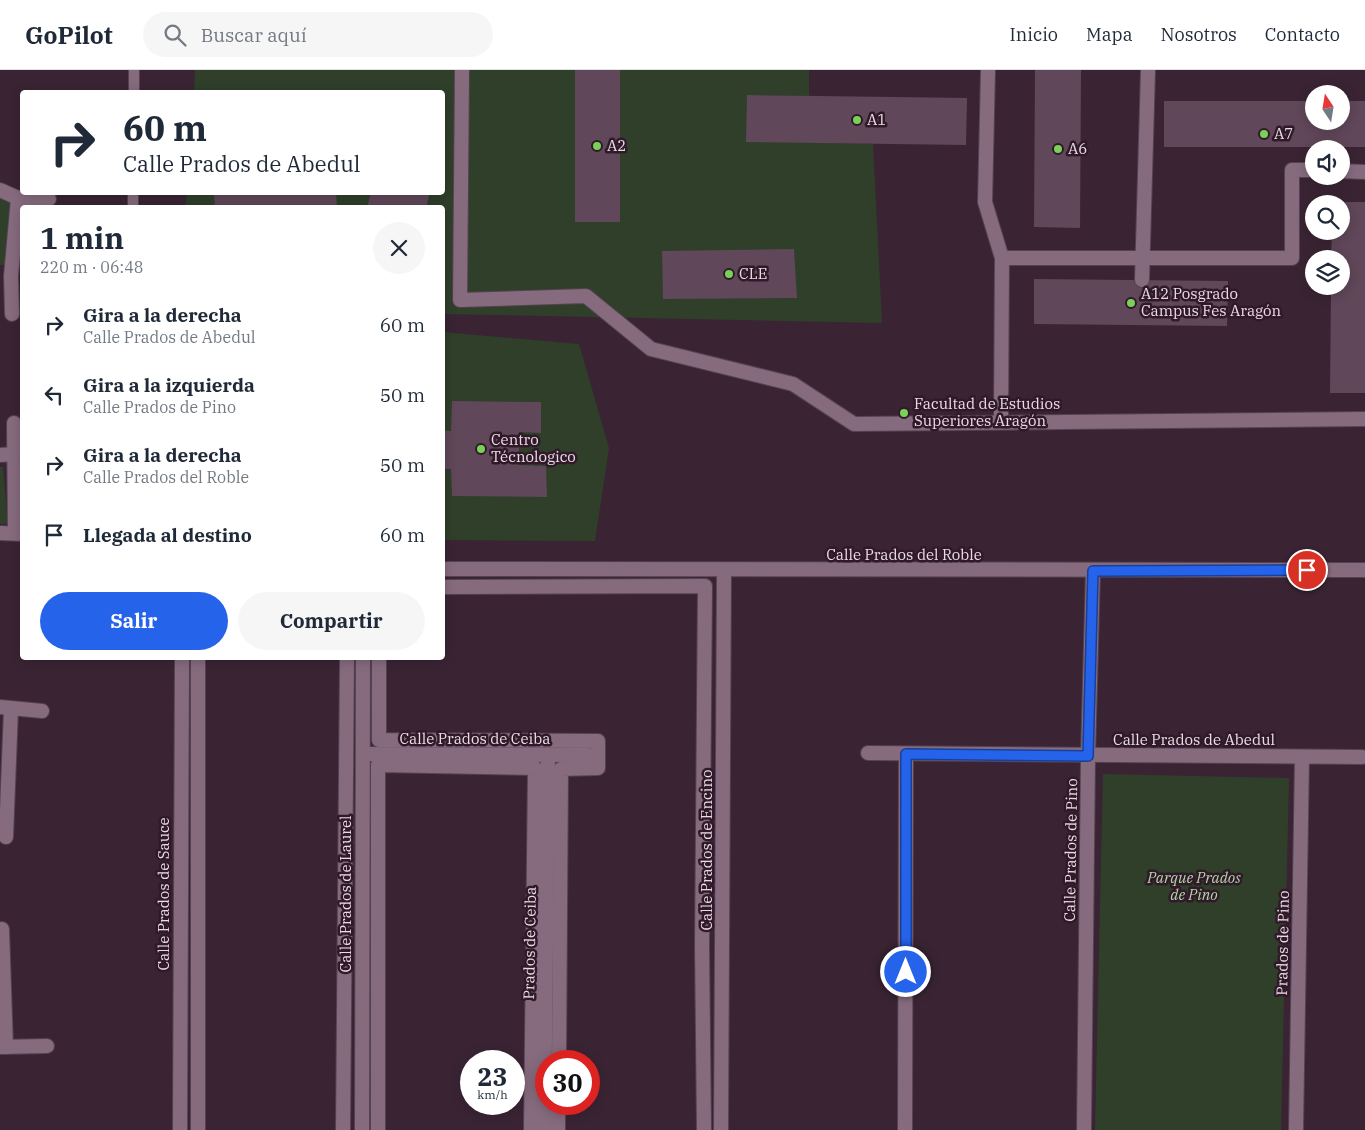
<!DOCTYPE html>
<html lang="es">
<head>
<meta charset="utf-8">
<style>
	:root { --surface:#fff; --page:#f6f6f7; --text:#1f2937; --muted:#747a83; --line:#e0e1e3; --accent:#2563eb }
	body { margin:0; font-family:"IBM Plex Serif",serif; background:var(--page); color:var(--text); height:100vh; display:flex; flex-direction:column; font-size:19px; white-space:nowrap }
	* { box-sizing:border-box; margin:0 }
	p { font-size:16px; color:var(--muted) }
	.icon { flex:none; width:28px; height:28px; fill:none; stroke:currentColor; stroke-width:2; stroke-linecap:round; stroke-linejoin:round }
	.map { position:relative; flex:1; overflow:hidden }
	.side { position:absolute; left:20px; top:135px; width:425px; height:455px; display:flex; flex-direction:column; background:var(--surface); border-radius:5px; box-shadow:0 2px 12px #0003 }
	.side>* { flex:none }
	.hud { position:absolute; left:20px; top:20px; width:425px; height:105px; border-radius:5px; box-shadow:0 2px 12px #0003; background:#fff; color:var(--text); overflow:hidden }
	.needle { width:32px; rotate:348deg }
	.fabs { position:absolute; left:1305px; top:15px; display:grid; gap:10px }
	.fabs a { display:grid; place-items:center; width:45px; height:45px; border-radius:50%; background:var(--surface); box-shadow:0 2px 12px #0003; font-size:25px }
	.speed { position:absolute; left:460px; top:980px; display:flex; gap:10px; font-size:25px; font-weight:700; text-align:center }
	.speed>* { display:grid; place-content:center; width:65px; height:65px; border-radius:50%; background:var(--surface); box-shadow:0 2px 12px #0003; line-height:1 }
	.speed small { font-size:12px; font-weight:400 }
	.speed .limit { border:8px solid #d22; background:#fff; color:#111 }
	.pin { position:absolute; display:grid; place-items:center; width:42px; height:42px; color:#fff; margin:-21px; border:2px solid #fff; border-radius:50%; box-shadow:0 1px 5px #0007 }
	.me { position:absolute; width:55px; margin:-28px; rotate:0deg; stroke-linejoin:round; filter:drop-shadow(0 0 4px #0008) }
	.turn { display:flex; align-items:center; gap:18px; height:105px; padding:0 20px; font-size:22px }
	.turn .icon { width:65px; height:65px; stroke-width:2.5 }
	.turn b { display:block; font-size:35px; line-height:42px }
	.round { display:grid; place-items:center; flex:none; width:52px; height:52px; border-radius:26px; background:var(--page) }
	.headline { display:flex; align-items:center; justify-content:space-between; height:85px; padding:0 20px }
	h1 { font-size:30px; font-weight:700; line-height:38px }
	.cta { display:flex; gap:10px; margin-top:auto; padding:10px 20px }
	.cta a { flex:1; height:58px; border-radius:30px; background:var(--accent); color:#fff; font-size:20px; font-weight:700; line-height:58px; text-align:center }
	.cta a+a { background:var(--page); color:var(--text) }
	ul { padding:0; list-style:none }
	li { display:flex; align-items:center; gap:15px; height:70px; padding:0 20px }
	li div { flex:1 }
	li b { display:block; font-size:19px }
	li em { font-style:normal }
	header { display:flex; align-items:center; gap:30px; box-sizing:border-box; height:70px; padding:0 25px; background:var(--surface); border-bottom:1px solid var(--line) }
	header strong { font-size:24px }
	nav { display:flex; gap:28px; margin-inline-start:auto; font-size:18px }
	.search { width:350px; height:45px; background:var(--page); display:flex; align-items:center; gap:12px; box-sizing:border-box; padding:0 18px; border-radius:28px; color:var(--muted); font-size:19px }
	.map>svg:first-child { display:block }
	.green { fill:#2f3f2a }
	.building { fill:#604759 }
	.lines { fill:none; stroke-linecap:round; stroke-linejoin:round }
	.service-casing { stroke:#554250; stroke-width:12 }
	.pedestrian-casing { stroke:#554250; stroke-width:16 }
	.minor-casing { stroke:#554250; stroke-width:16 }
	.service { stroke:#866b7e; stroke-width:10 }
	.pedestrian { stroke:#866b7e; stroke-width:14 }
	.minor { stroke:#866b7e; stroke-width:14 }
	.route-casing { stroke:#184099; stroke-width:12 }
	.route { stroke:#2563eb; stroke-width:9 }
	.poi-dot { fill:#79d157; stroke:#301a2a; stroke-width:2 }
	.labels { text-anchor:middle; stroke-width:5; stroke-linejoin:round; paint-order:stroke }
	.poi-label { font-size:15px; fill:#eadbe5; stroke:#301a2a; text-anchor:start }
	.street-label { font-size:15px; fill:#eadbe5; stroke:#301a2a }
	.park-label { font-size:15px; font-style:italic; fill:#b1d5a5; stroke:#301a2a }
</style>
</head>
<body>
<header>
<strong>GoPilot</strong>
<div class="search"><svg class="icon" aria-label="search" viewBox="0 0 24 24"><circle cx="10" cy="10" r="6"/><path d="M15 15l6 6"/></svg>Buscar aquí</div>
<nav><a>Inicio</a><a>Mapa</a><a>Nosotros</a><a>Contacto</a></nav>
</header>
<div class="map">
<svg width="1365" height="1060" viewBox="0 0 1365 1060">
	<rect width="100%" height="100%" fill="#3a2434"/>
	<g class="green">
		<path d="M 195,0 L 809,0 L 809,26 L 747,25 L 747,71 L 873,74 L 882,253 L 443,244 L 442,138 L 185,138 L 187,123 L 442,122 L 442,22 L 194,22 Z"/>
		<path d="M 0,126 L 13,132 L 7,195 L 0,195 Z"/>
		<path d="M 442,262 L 579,274 L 609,378 L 595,471 L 443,470 Z"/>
		<path d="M 0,397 L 3,397 L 8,454 L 0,454 Z"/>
		<path d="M 1103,704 L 1289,708 L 1281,1060 L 1095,1060 Z"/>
	</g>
	<g class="building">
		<rect x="575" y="0" width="45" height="152"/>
		<path d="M 1035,0 L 1081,0 L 1080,158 L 1034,157 Z"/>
		<path d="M 747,25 L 967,28 L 966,75 L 746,72 Z"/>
		<path d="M 1164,31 L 1314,31 L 1314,51 L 1341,51 L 1341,31 L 1365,31 L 1365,77 L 1164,77 Z"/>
		<path d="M 214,122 L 336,122 L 337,138 L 215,138 Z"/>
		<path d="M 371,122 L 430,122 L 426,138 L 367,138 Z"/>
		<path d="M 1332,132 L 1365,132 L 1365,323 L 1330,323 L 1331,216 L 1341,216 L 1341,189 L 1331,189 L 1332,161 L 1341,161 L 1341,134 Z"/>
		<path d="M 794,179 L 797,228 L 663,229 L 662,181 Z"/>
		<path d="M 1034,209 L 1228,211 L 1227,256 L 1034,254 Z"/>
		<path d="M 452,331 L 541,332 L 541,363 L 519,362 L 519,395 L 546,396 L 547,427 L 452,426 L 451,399 L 442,399 L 442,360 L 451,361 Z"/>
	</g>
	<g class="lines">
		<defs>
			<g id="service">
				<path d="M 134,22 L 134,0"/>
				<path d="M 133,138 L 133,122"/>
			</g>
			<g id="pedestrian">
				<path d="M 462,0 L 460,230 L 586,226 L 651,279 L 793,314 L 854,354 L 1365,349"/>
				<path d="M 988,0 L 985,132 L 1002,188 L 1001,351"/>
				<path d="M 1341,101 L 1365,102"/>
				<path d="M 1002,188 L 1292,188 L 1292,100 L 1314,100"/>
				<path d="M 1142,210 L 1148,0"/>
				<path d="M 442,517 L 705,516 L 702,875 L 704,1060"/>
				<path d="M 198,588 L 198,1060"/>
				<path d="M 379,588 L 379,670 L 598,671 L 598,698 L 561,699 L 559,991"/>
				<path d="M 343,1060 L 347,588"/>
				<path d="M 378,1060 L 378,695 L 535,698 L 531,1060"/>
				<path d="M 558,1060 L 558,1034"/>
			</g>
			<g id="minor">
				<path d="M 0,120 L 18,128 L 49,129"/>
				<path d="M 12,244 L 11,206 L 18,128"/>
				<path d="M 14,353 L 15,463"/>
				<path d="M 0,385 L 15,384"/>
				<path d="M 0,463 L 22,464"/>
				<path d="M 442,499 L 1365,500"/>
				<path d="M 0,637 L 42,641"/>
				<path d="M 868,683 L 1362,687"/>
				<path d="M 363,684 L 588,685"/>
				<path d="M 6,767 L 11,639"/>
				<path d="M 2,859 L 6,977"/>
				<path d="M 0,977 L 47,976"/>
				<path d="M 180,1060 L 182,588"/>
				<path d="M 362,1060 L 363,588"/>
				<path d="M 544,1060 L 548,686"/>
				<path d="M 721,1060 L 724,501"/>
				<path d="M 905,1060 L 906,684"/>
				<path d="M 1084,1060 L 1088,686 L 1093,501"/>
				<path d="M 1296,1060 L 1302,687"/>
			</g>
		</defs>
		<use href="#service" class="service-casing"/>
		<use href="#pedestrian" class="pedestrian-casing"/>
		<use href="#minor" class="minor-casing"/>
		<use href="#service" class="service"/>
		<use href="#pedestrian" class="pedestrian"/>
		<use href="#minor" class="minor"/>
	</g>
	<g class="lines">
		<defs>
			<path id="route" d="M 906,902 L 906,684 L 1088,686 L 1093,501 L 1307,500"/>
		</defs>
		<use href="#route" class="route-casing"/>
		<use href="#route" class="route"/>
	</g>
	<g class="poi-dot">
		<circle cx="857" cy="50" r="5"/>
		<circle cx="1264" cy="64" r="5"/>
		<circle cx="597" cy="76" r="5"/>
		<circle cx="1058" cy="79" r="5"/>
		<circle cx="729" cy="204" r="5"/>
		<circle cx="1131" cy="233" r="5"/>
		<circle cx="904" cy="343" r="5"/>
		<circle cx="481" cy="379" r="5"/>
	</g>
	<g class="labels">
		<g class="poi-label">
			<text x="867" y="55">A1</text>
			<text x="1274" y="69">A7</text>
			<text x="607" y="81">A2</text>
			<text x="1068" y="84">A6</text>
			<text x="739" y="209">CLE</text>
			<text x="1141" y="229">A12 Posgrado<tspan x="1141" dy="17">Campus Fes Aragón</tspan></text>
			<text x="914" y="339">Facultad de Estudios<tspan x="914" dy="17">Superiores Aragón</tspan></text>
			<text x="491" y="375">Centro<tspan x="491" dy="17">Técnologico</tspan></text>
		</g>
		<g class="street-label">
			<text x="904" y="490">Calle Prados del Roble</text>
			<text x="475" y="674">Calle Prados de Ceiba</text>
			<text x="1194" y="675">Calle Prados de Abedul</text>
			<text transform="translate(707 780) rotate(-90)" y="5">Calle Prados de Encino</text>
			<text transform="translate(1071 780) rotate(-89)" y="5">Calle Prados de Pino</text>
			<text transform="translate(164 824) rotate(-90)" y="5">Calle Prados de Sauce</text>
			<text transform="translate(346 824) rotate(-90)" y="5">Calle Prados de Laurel</text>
			<text transform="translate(530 873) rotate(-89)" y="5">Prados de Ceiba</text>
			<text transform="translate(1283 873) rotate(-89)" y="5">Prados de Pino</text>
		</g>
		<g class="park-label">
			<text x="1194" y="813">Parque Prados<tspan x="1194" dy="17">de Pino</tspan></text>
		</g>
	</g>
</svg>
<div class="fabs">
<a><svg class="needle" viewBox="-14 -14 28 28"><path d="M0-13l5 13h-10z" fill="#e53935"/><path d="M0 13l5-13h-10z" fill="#747a83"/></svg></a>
<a><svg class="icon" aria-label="sound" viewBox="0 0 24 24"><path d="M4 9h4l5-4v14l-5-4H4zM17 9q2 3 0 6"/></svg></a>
<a><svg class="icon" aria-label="search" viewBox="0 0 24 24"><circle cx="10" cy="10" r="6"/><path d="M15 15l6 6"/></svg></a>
<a><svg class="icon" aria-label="layers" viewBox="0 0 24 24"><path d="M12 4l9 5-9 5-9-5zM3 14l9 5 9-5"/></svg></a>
</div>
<div class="speed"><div>23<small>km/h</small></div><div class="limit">30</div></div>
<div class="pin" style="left:1307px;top:500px;background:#d93025"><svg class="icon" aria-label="arrive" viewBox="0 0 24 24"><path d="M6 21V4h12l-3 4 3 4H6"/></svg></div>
<svg class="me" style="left:906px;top:902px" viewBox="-20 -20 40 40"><circle r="17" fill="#2563eb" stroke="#fff" stroke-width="3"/><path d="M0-11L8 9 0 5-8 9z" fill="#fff"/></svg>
<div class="hud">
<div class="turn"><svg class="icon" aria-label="right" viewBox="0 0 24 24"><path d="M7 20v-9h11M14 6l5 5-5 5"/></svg><div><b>60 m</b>Calle Prados de Abedul</div></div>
</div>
<section class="side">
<div class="headline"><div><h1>1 min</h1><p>220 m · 06:48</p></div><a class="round"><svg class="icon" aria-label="close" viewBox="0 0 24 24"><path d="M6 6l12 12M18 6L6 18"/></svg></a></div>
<ul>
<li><svg class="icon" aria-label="right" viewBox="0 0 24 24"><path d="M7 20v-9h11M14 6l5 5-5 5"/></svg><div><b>Gira a la derecha</b><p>Calle Prados de Abedul</p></div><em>60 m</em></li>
<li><svg class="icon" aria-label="left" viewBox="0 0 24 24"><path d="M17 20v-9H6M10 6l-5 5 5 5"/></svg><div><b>Gira a la izquierda</b><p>Calle Prados de Pino</p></div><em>50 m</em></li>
<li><svg class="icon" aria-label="right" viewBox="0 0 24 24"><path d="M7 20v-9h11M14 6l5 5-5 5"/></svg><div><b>Gira a la derecha</b><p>Calle Prados del Roble</p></div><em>50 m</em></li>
<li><svg class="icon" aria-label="arrive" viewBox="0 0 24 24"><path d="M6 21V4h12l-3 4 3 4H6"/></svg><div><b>Llegada al destino</b></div><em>60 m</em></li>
</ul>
<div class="cta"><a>Salir</a><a>Compartir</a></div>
</section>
</div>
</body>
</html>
